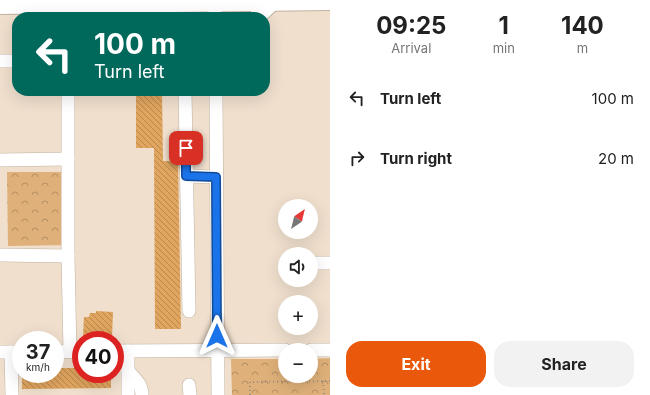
<!DOCTYPE html>
<html lang="en">
<head>
<meta charset="utf-8">
<style>
	:root { --surface:#fff; --page:#f2f2f2; --text:#222; --muted:#767676; --accent:#ea580c }
	body { margin:0; font-family:Inter,sans-serif; background:var(--page); color:var(--text); height:100vh; display:flex; flex-direction:column; font-size:15px; white-space:nowrap }
	* { box-sizing:border-box; margin:0 }
	p { font-size:13px; color:var(--muted) }
	.icon { flex:none; width:22px; height:22px; fill:none; stroke:currentColor; stroke-width:2; stroke-linecap:round; stroke-linejoin:round }
	.map { position:relative; flex:1; overflow:hidden }
	.drawer { display:flex; flex-direction:column; background:var(--surface); width:320px }
	.drawer>* { flex:none }
	.top-card { position:absolute; left:12px; top:12px; width:258px; height:84px; border-radius:16px; box-shadow:0 4px 16px #0002; background:#00695c; color:#fff; overflow:hidden }
	.needle { width:26px; rotate:35deg }
	.tools { position:absolute; left:278px; top:199px; display:grid; gap:8px }
	.tools a { display:grid; place-items:center; width:40px; height:40px; border-radius:50%; background:var(--surface); box-shadow:0 4px 16px #0002; font-size:20px }
	.speed { position:absolute; left:12px; top:331px; display:flex; gap:8px; font-size:20px; font-weight:700; text-align:center }
	.speed>* { display:grid; place-content:center; width:52px; height:52px; border-radius:50%; background:var(--surface); box-shadow:0 4px 16px #0002; line-height:1 }
	.speed small { font-size:10px; font-weight:400 }
	.speed .limit { border:6px solid #d22; background:#fff; color:#111 }
	.pin { position:absolute; display:grid; place-items:center; width:34px; height:34px; color:#fff; margin:-17px; border-radius:8px; box-shadow:0 2px 6px #0006 }
	.me { position:absolute; width:44px; margin:-22px; rotate:0deg; stroke-linejoin:round; filter:drop-shadow(0 0 3px #0008) }
	.turn { display:flex; align-items:center; gap:14px; height:84px; padding:0 16px; font-size:18px }
	.turn .icon { width:52px; height:52px; stroke-width:2.5 }
	.turn b { display:block; font-size:28px; line-height:34px }
	.eta { display:flex; justify-content:space-evenly; align-items:center; height:68px; text-align:center }
	.eta b { font-size:24px; font-weight:700; line-height:28px }
	.primary-button { display:flex; gap:8px; margin-top:auto; padding:8px 16px }
	.primary-button a { flex:1; height:46px; border-radius:16px; background:var(--accent); color:#fff; font-size:16px; font-weight:700; line-height:46px; text-align:center }
	.primary-button a+a { background:var(--page); color:var(--text) }
	ul { padding:0; list-style:none }
	li { display:flex; align-items:center; gap:12px; height:60px; padding:0 16px }
	li div { flex:1 }
	li b { display:block; font-size:15px }
	li em { font-style:normal }
	main { display:flex; flex:1; min-height:0 }
	.map>svg:first-child { display:block }
	.forest { fill:url(#forest-crowns) }
	.building { fill:url(#building-back-hatch) }
	.lines { fill:none; stroke-linecap:round; stroke-linejoin:round }
	.minor-casing { stroke:#c1b1a0; stroke-width:14 }
	.major-casing { stroke:#c1b1a0; stroke-width:18 }
	.path { stroke:#9a8e82; stroke-width:2; stroke-dasharray:1 3; stroke-linecap:butt }
	.minor { stroke:#fff; stroke-width:13 }
	.major { stroke:#fff; stroke-width:16 }
	.route-casing { stroke:#114b97; stroke-width:10 }
	.route { stroke:#1a73e8; stroke-width:7 }
</style>
</head>
<body>
<main>
<div class="map">
<svg width="330" height="395" viewBox="0 0 330 395">
	<defs>
		<pattern id="forest-crowns" width="20" height="18" patternUnits="userSpaceOnUse"><rect width="20" height="18" fill="#dfb079"/><path d="M2 6a3 3 0 1 1 6 0M12 15a3 3 0 1 1 6 0" fill="none" stroke="#b69064"/></pattern>
		<pattern id="building-back-hatch" width="6" height="6" patternUnits="userSpaceOnUse"><rect width="6" height="6" fill="#e0a55f"/><path d="M-1 5l2 2M0 0l6 6M5-1l2 2" fill="none" stroke="#b7874f"/></pattern>
	</defs>
	<rect width="100%" height="100%" fill="#f0dfcd"/>
	<g class="forest">
		<path d="M 7,172 L 67,172 L 68,245 L 8,246 Z"/>
		<path d="M 330,358 L 330,395 L 232,395 L 231,359 L 285,359 L 285,376 L 311,376 L 311,359 Z"/>
	</g>
	<g class="building">
		<path d="M 136,91 L 162,91 L 163,161 L 178,161 L 181,329 L 155,329 L 154,148 L 136,148 Z"/>
		<path d="M 96,311 L 113,312 L 112,338 L 83,337 L 84,317 L 89,317 L 90,313 L 96,313 Z"/>
		<path d="M 55,368 L 81,368 L 81,374 L 111,374 L 111,388 L 22,389 L 22,374 L 55,374 Z"/>
	</g>
	<g class="lines">
		<defs>
			<g id="minor">
				<path d="M 215,0 L 215,17"/>
				<path d="M 0,61 L 17,61"/>
				<path d="M 68,91 L 68,256 L 70,352"/>
				<path d="M 185,91 L 189,311"/>
				<path d="M 216,91 L 218,395"/>
				<path d="M 0,160 L 68,159"/>
				<path d="M 186,176 L 216,177"/>
				<path d="M 0,255 L 68,256"/>
				<path d="M 311,263 L 330,263"/>
				<path d="M 311,350 L 330,350"/>
				<path d="M 115,351 L 285,350"/>
				<path d="M 0,352 L 21,352"/>
				<path d="M 11,352 L 12,395"/>
				<path d="M 55,352 L 81,351"/>
				<path d="M 128,371 C 135,379 142,384 142,395"/>
				<path d="M 189,385 L 190,395"/>
				<path d="M 128,395 L 128,351"/>
			</g>
			<g id="major">
				<path d="M 0,6 L 330,2"/>
				<path d="M 257,17 L 272,3"/>
			</g>
		</defs>
		<use href="#minor" class="minor-casing"/>
		<use href="#major" class="major-casing"/>
		<g class="path">
			<path d="M 323,381 L 324,395"/>
			<path d="M 250,395 L 250,382 L 330,381"/>
		</g>
		<use href="#minor" class="minor"/>
		<use href="#major" class="major"/>
	</g>
	<g class="lines">
		<defs>
			<path id="route" d="M 186,148 L 186,176 L 216,177 L 217,336"/>
		</defs>
		<use href="#route" class="route-casing"/>
		<use href="#route" class="route"/>
	</g>
</svg>
<div class="tools">
<a><svg class="needle" viewBox="-14 -14 28 28"><path d="M0-13l5 13h-10z" fill="#e53935"/><path d="M0 13l5-13h-10z" fill="#767676"/></svg></a>
<a><svg class="icon" aria-label="sound" viewBox="0 0 24 24"><path d="M4 9h4l5-4v14l-5-4H4zM17 9q2 3 0 6"/></svg></a>
<a>+</a>
<a>−</a>
</div>
<div class="speed"><div>37<small>km/h</small></div><div class="limit">40</div></div>
<div class="pin" style="left:186px;top:148px;background:#d93025"><svg class="icon" aria-label="arrive" viewBox="0 0 24 24"><path d="M6 21V4h12l-3 4 3 4H6"/></svg></div>
<svg class="me" style="left:217px;top:336px" viewBox="-20 -20 40 40"><path d="M0-17L14 15 0 8-14 15z" fill="#1a73e8" stroke="#fff" stroke-width="4"/></svg>
<div class="top-card">
<div class="turn"><svg class="icon" aria-label="left" viewBox="0 0 24 24"><path d="M17 20v-9H6M10 6l-5 5 5 5"/></svg><div><b>100 m</b>Turn left</div></div>
</div>
</div>
<section class="drawer">
<div class="eta">
<div><b>09:25</b><p>Arrival</p></div>
<div><b>1</b><p>min</p></div>
<div><b>140</b><p>m</p></div>
</div>
<ul>
<li><svg class="icon" aria-label="left" viewBox="0 0 24 24"><path d="M17 20v-9H6M10 6l-5 5 5 5"/></svg><div><b>Turn left</b></div><em>100 m</em></li>
<li><svg class="icon" aria-label="right" viewBox="0 0 24 24"><path d="M7 20v-9h11M14 6l5 5-5 5"/></svg><div><b>Turn right</b></div><em>20 m</em></li>
</ul>
<div class="primary-button"><a>Exit</a><a>Share</a></div>
</section>
</main>
</body>
</html>
